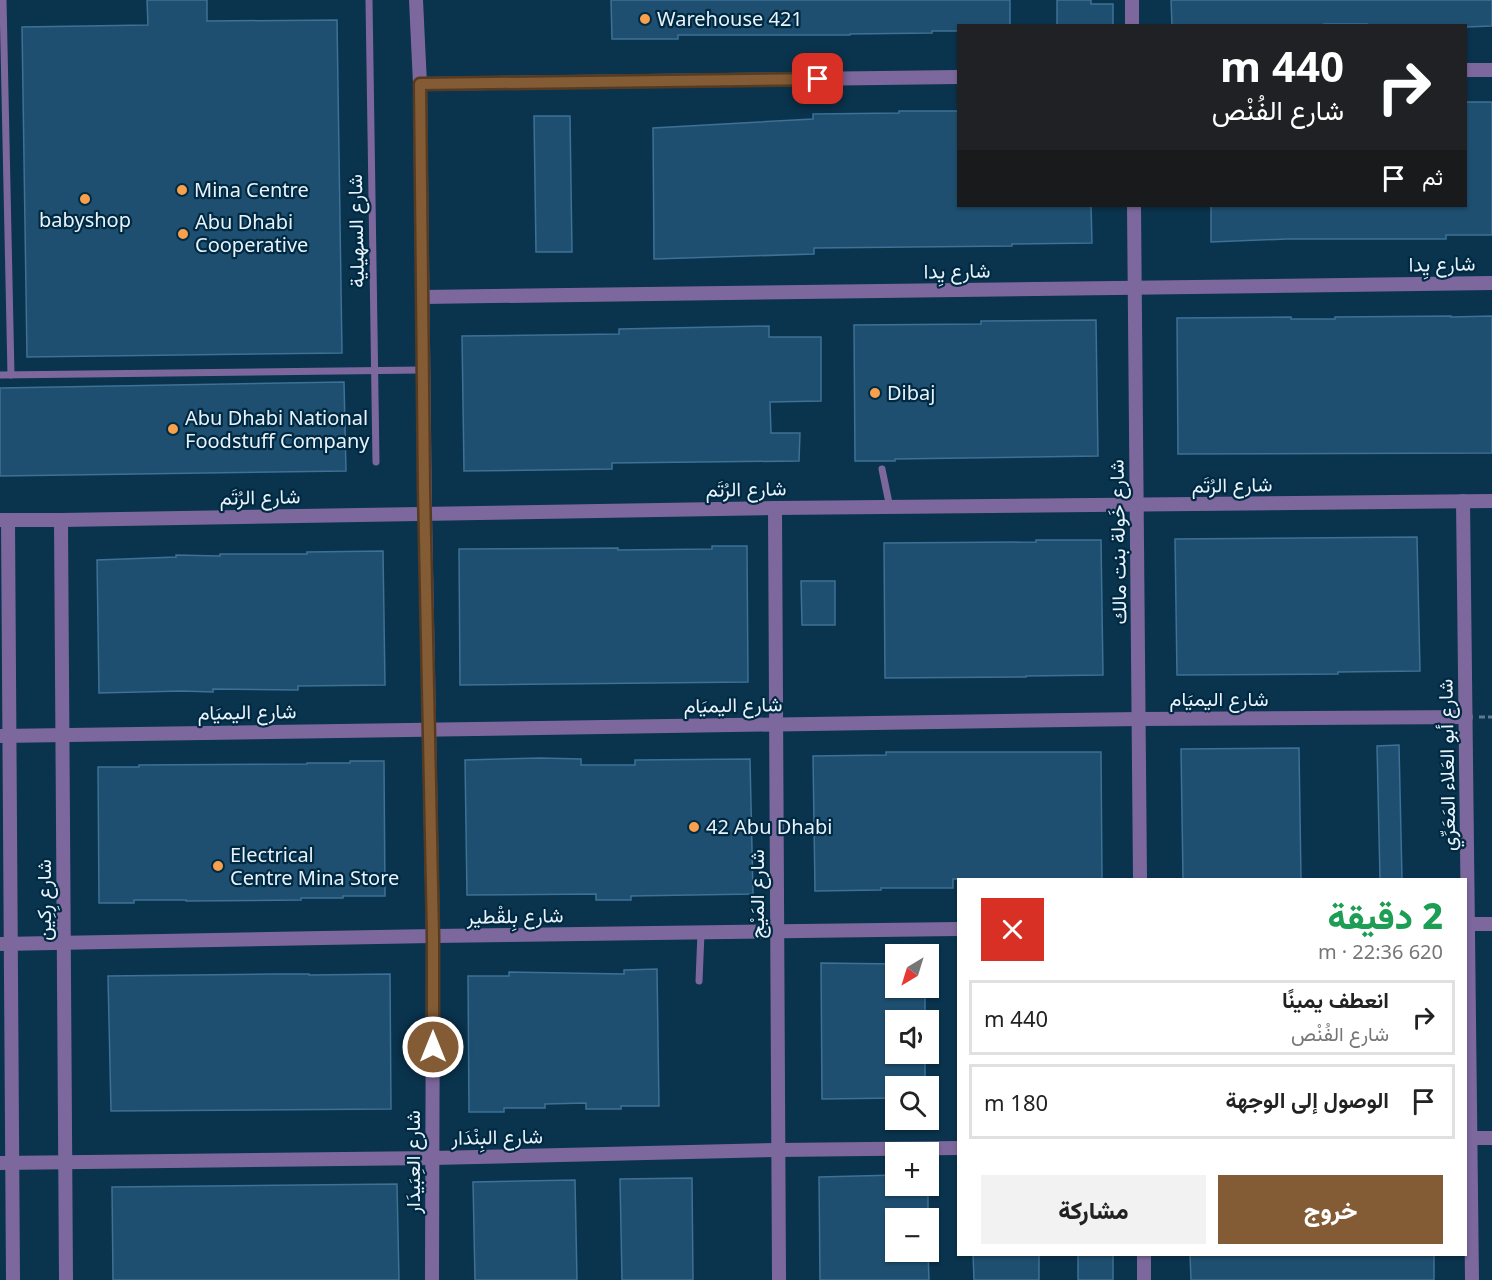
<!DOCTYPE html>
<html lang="ar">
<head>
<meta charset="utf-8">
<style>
	:root { --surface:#fff; --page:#f2f2f2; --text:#222; --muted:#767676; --line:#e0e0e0; --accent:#835b35 }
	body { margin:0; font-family:"Noto Sans",Vazirmatn,sans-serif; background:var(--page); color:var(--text); direction:rtl; height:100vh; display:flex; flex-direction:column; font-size:22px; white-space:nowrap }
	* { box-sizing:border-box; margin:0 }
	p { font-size:20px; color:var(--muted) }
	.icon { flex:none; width:33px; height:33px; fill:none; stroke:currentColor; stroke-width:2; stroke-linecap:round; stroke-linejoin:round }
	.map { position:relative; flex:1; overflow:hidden; direction:ltr }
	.sheet { position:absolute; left:957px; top:878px; width:510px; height:378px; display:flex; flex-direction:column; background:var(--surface); border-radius:0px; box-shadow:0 2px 4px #0004; direction:rtl }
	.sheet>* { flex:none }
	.hud { position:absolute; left:957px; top:24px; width:510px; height:183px; border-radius:0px; box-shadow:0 2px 4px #0004; direction:rtl; background:#202124; color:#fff; overflow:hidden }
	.needle { width:39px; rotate:218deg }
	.buttons { position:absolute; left:885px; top:944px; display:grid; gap:12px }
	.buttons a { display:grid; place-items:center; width:54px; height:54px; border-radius:0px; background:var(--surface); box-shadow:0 2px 4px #0004; font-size:30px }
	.pin { position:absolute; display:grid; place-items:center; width:51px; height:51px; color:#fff; margin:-26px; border-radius:12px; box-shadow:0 3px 9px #0006 }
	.me { position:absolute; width:66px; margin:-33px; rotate:0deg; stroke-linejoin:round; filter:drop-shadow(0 0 4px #0008) }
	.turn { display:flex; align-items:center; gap:21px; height:126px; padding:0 24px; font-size:27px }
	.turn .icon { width:78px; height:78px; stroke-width:2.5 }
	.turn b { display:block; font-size:42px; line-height:51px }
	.then { display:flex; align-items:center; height:57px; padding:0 24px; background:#0003; gap:12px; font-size:22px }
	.round { display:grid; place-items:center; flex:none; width:63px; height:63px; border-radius:0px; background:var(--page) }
	.head { display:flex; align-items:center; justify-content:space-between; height:102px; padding:0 24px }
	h1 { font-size:36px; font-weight:800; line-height:45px; color:#1e9e55 }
	.primary-button { display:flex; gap:12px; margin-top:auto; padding:12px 24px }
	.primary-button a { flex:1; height:69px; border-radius:0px; background:var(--accent); color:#fff; font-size:24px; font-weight:800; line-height:69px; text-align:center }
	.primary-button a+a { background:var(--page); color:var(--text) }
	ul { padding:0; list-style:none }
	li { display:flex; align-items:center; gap:18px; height:75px; margin:0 12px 9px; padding:0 12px; border:3px solid var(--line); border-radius:0px }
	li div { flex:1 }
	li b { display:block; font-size:22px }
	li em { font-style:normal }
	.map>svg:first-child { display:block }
	.building { fill:#1e4f70; stroke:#3d7195; stroke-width:1.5 }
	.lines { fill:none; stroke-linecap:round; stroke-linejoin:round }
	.path { stroke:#5d7a8e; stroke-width:3; stroke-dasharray:6 3; stroke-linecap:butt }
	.lane { stroke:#7d689e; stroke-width:7 }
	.street { stroke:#7d689e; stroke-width:14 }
	.route-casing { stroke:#553b22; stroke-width:15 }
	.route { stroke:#835b35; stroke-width:10 }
	.poi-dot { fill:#f9a04c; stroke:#002942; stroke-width:2 }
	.labels { text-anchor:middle; stroke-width:4.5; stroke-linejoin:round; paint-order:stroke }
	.poi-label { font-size:20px; fill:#e8f2fb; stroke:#002942; text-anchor:start }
	.street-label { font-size:20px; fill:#e8f2fb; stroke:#002942 }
</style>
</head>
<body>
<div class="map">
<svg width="1492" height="1280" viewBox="0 0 1492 1280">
	<rect width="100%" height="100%" fill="#0a334d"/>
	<g class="building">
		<path d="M 147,0 L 207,0 L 207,21 L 337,20 L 342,353 L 27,357 L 22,27 L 148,25 Z"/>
		<path d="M 611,0 L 1010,0 L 1010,26 L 958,26 L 958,31 L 932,31 L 932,33 L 850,34 L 850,35 L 678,35 L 678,39 L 612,39 Z"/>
		<path d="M 1057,0 L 1091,0 L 1091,4 L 1113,4 L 1113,25 L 1057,26 Z"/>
		<path d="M 1171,0 L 1492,0 L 1492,26 L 1466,27 L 1466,26 L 1446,25 L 1367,25 L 1367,24 L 1324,24 L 1324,26 L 1172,26 Z"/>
		<path d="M 1466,102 L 1492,102 L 1492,235 L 1446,235 L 1446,239 L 1287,239 L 1211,242 L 1211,206 L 1466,206 Z"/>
		<path d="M 899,111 L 958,111 L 958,206 L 1091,206 L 1092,243 L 1012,244 L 1012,246 L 814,248 L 814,254 L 654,259 L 653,128 L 813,119 L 813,114 L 899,113 Z"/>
		<path d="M 534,116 L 570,116 L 572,252 L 536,252 Z"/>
		<path d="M 1451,316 L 1451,317 L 1492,316 L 1492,453 L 1178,454 L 1177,318 L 1291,317 L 1291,319 L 1335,319 L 1335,317 Z"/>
		<path d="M 1096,320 L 1098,456 L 895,459 L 895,461 L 855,461 L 854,325 L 981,324 L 981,321 Z"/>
		<path d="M 769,326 L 769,337 L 821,337 L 821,401 L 770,402 L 771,433 L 800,433 L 799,461 L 612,463 L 612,469 L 464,471 L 462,336 L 619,334 L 619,329 Z"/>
		<path d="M 344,382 L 346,471 L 0,476 L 0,388 Z"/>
		<path d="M 1417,537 L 1420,671 L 1338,672 L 1338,674 L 1177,675 L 1175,539 Z"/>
		<path d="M 1036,540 L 1101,540 L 1103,675 L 1026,676 L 1026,677 L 885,678 L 884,543 L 1036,542 Z"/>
		<path d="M 712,546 L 747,546 L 748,682 L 460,685 L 459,549 L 618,548 L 618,550 L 712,549 Z"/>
		<path d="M 383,551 L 385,685 L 298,686 L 298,690 L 213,689 L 213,692 L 182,691 L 99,693 L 97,560 L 176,557 L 176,555 L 220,556 L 220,554 L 307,554 L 307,552 Z"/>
		<path d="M 801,581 L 835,581 L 835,625 L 802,625 Z"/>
		<path d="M 1399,745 L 1402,879 L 1380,879 L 1377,746 Z"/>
		<path d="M 1299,748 L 1301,879 L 1183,879 L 1181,749 Z"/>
		<path d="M 886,752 L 1101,752 L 1102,879 L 953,879 L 953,888 L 881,888 L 881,890 L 815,891 L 813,756 L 886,755 Z"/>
		<path d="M 541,758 L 581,759 L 581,765 L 635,765 L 635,760 L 750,759 L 753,894 L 631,896 L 631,900 L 596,900 L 596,894 L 467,895 L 465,760 Z"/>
		<path d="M 350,761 L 384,761 L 385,896 L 343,896 L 343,898 L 301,898 L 301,900 L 186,901 L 186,900 L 134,900 L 134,903 L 99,903 L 98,767 L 139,767 L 139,765 L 307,764 L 307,763 L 350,763 Z"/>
		<path d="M 821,963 L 896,964 L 896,987 L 925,987 L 925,1020 L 896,1020 L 896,1053 L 925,1053 L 925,1086 L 896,1086 L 896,1098 L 822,1099 Z"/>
		<path d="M 657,969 L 659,1106 L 621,1106 L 621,1109 L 586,1109 L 586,1103 L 545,1104 L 545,1108 L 504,1108 L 504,1112 L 469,1112 L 468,976 L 509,976 L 509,972 L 624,974 L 624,970 Z"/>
		<path d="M 274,974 L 309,974 L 309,975 L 390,974 L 391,1109 L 111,1111 L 108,976 Z"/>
		<path d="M 896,1175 L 896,1185 L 928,1185 L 928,1218 L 896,1218 L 896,1251 L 928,1251 L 929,1280 L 820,1280 L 819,1177 Z"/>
		<path d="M 692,1178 L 693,1280 L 622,1280 L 620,1179 Z"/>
		<path d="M 575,1180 L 577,1280 L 475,1280 L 473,1182 Z"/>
		<path d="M 397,1184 L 399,1280 L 113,1280 L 112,1187 Z"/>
		<path d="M 973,1254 L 1039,1254 L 1039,1280 L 974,1280 Z"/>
		<rect x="1078" y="1254" width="35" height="26"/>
		<path d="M 1190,1254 L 1434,1254 L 1434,1280 L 1191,1280 Z"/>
	</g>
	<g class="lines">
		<path class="path" d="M 1479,717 L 1492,717"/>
		<g class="lane">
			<path d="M 3,0 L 11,375"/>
			<path d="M 369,0 L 376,462"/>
			<path d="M 0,375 L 422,370"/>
			<path d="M 882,469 L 890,508"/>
			<path d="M 699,981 L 701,933"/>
		</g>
		<g class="street">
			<path d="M 416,0 L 420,84 L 425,513 L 433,936 L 432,1280"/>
			<path d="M 1132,0 L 1132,26"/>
			<path d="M 1466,70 L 1492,70"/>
			<path d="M 420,84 L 958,77"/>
			<path d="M 1134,206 L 1140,879"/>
			<path d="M 422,297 L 1492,283"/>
			<path d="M 1463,501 L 1472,1280"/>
			<path d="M 775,508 L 779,1280"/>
			<path d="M 0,520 L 61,520 L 775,508 L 1492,501"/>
			<path d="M 8,520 L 13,1280"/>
			<path d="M 61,520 L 66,1280"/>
			<path d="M 0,736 L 1139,719 L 1466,717"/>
			<path d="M 1466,924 L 1492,924"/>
			<path d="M 0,944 L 433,936 L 958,929"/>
			<path d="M 1466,1138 L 1492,1138"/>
			<path d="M 0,1163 L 433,1158 L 778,1150 L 958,1148"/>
			<path d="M 1144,1254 L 1144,1280"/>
		</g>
	</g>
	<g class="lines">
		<defs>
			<path id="route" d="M 433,1047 L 433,936 L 424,489 L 420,84 L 818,79"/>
		</defs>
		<use href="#route" class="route-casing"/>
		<use href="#route" class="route"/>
	</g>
	<g class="poi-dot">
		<circle cx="645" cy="19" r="6"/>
		<circle cx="182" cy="190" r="6"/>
		<circle cx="85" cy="199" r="6"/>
		<circle cx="183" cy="234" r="6"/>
		<circle cx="875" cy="393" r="6"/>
		<circle cx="173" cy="429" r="6"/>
		<circle cx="694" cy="827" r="6"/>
		<circle cx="218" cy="866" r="6"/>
	</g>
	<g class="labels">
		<g class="poi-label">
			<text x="657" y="26">Warehouse 421</text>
			<text x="194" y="197">Mina Centre</text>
			<text x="85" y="227" text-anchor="middle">babyshop</text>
			<text x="195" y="229">Abu Dhabi<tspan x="195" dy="23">Cooperative</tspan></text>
			<text x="887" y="400">Dibaj</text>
			<text x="185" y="425">Abu Dhabi National<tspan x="185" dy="23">Foodstuff Company</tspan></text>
			<text x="706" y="834">42 Abu Dhabi</text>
			<text x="230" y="862">Electrical<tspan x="230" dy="23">Centre Mina Store</tspan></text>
		</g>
		<g class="street-label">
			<text transform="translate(356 231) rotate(-91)" y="7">شارع السهيلية</text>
			<text transform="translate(1442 264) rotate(-1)" y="7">شارع يِدا</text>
			<text transform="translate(957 271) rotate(-1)" y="7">شارع يِدا</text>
			<text transform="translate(1232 485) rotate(-1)" y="7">شارع الرُتَم</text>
			<text transform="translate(746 489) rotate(-1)" y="7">شارع الرُتَم</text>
			<text transform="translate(260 497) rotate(-1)" y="7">شارع الرُتَم</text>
			<text transform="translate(1118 542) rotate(-91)" y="7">شارع خَولة بنت مالك</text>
			<text x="1219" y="706">شارع اليميَام</text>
			<text transform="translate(733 705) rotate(-1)" y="7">شارع اليميَام</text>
			<text transform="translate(247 712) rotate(-1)" y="7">شارع اليميَام</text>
			<text transform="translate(1447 765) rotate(-91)" y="7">شارع أبو العَلاء المَعَرِّي</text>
			<text transform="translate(757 894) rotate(-90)" y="7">شارع المَيْج</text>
			<text transform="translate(44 900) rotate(-90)" y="7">شارع رِكِين</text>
			<text transform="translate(515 916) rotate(-1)" y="7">شارع بِلقْطير</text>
			<text transform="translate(497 1137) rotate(-1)" y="7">شارع البِنْدَار</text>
			<text transform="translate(413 1162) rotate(-90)" y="7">شارع العِبَيدَار</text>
		</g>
	</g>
</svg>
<div class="buttons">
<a><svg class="needle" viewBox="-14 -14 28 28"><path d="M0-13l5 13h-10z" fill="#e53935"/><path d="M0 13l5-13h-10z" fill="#767676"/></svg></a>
<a><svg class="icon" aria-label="sound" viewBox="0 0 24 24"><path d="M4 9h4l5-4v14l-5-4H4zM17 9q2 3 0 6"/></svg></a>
<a><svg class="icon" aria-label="search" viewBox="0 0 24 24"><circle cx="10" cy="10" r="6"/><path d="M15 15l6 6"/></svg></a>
<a>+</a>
<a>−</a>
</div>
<div class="pin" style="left:818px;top:79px;background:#d93025"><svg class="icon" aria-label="arrive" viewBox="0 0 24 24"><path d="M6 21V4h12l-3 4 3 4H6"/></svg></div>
<svg class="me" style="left:433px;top:1047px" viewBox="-20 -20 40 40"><circle r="17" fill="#835b35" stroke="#fff" stroke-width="3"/><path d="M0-11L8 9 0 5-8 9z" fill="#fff"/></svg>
<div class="hud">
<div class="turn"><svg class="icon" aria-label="right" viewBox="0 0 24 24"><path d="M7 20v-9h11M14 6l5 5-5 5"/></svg><div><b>440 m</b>شارع الفُنْص</div></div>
<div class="then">ثم<svg class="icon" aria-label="arrive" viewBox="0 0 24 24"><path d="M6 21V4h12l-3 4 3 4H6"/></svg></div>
</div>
<section class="sheet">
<div class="head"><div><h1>2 دقيقة</h1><p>620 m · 22:36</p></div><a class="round" style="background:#d93025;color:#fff"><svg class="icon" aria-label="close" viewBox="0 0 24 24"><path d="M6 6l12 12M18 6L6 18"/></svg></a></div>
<ul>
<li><svg class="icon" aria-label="right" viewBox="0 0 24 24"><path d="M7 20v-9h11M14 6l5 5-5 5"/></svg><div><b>انعطف يمينًا</b><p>شارع الفُنْص</p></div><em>440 m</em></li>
<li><svg class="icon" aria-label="arrive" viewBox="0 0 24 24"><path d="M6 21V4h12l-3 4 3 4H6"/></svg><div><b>الوصول إلى الوجهة</b></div><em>180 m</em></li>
</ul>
<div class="primary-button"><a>خروج</a><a>مشاركة</a></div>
</section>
</div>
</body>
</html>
